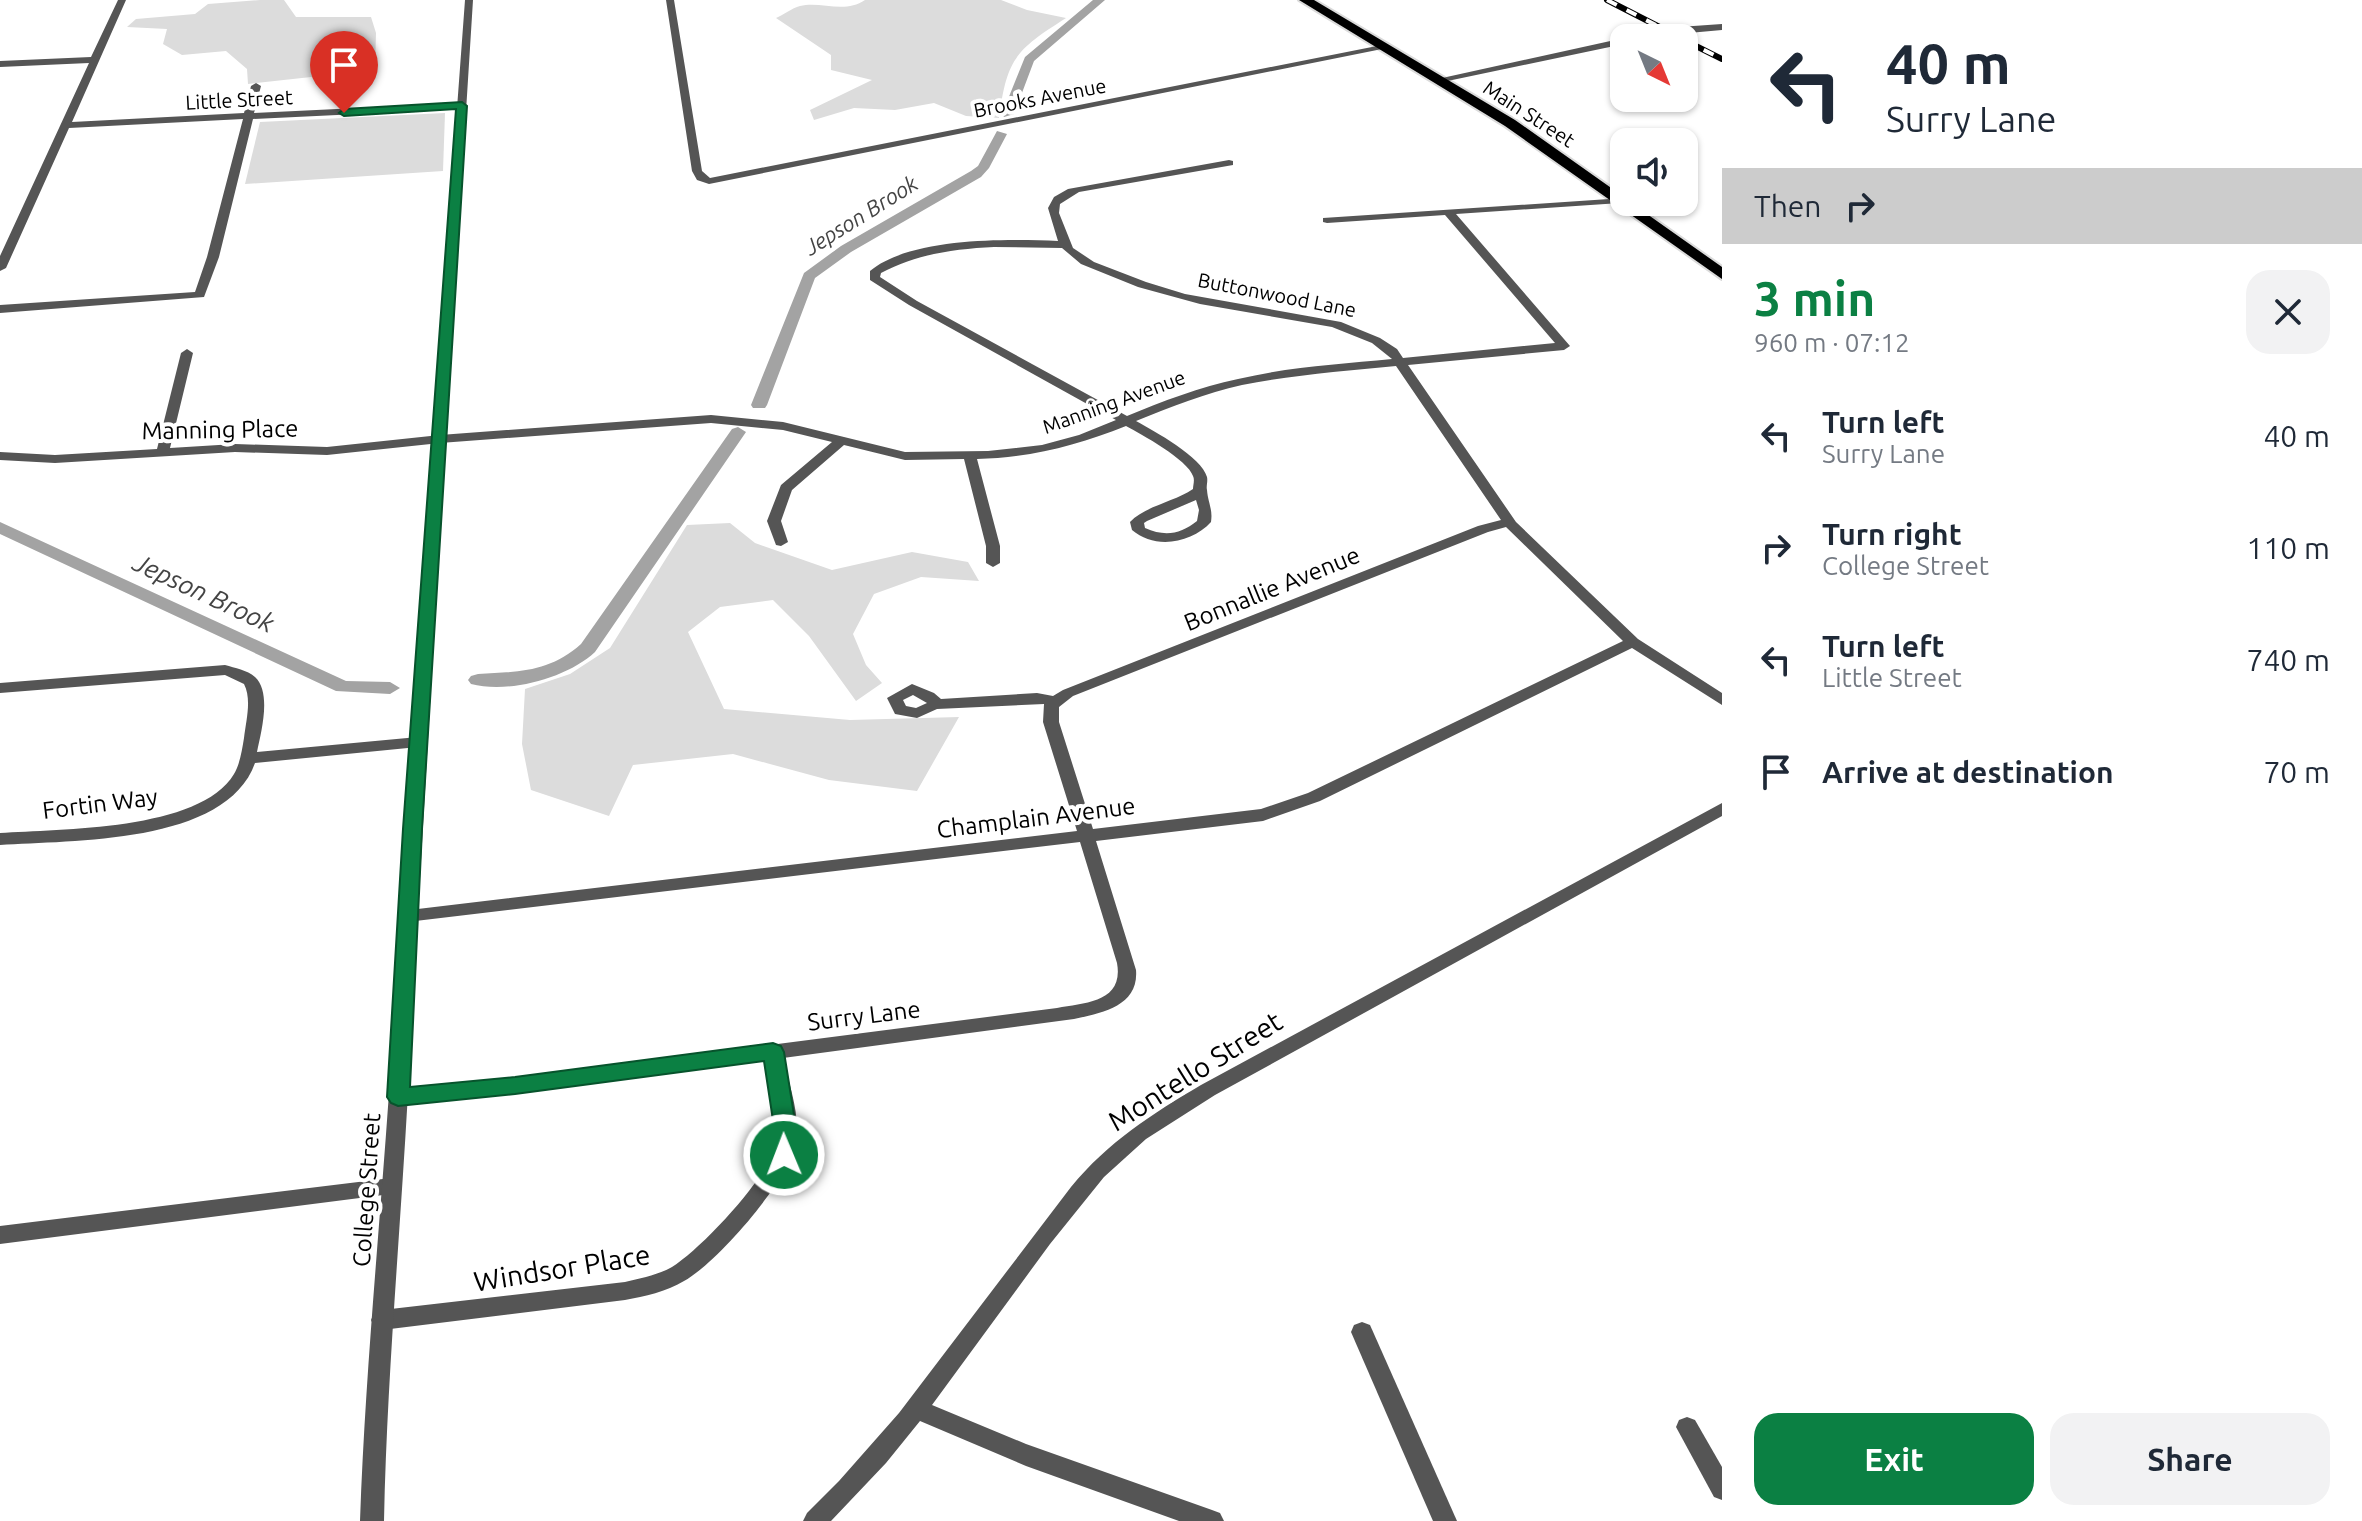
<!DOCTYPE html>
<html lang="en">
<head>
<meta charset="utf-8">
<style>
	:root { --surface:#fff; --page:#f2f2f3; --text:#1f2937; --muted:#747a83; --accent:#0b8043 }
	body { margin:0; font-family:Ubuntu,sans-serif; background:var(--page); color:var(--text); height:100vh; display:flex; flex-direction:column; font-size:30px; white-space:nowrap }
	* { box-sizing:border-box; margin:0 }
	p { font-size:26px; color:var(--muted) }
	.icon { flex:none; width:44px; height:44px; fill:none; stroke:currentColor; stroke-width:2; stroke-linecap:round; stroke-linejoin:round }
	.map { position:relative; flex:1; overflow:hidden }
	.details { display:flex; flex-direction:column; background:var(--surface); width:640px }
	.details>* { flex:none }
	.guide { background:#fff; color:var(--text); overflow:hidden }
	.needle { width:52px; rotate:137deg }
	.tools { position:absolute; left:1610px; top:24px; display:grid; gap:16px }
	.tools a { display:grid; place-items:center; width:88px; height:88px; border-radius:16px; background:var(--surface); box-shadow:0 2px 6px #0004; font-size:40px }
	.pin { position:absolute; display:grid; place-items:center; width:68px; height:68px; color:#fff; margin:-82px -34px; border-radius:50% 50% 50% 0; rotate:-45deg; box-shadow:0 0 8px #0007 }
	.pin .icon { rotate:45deg }
	.me { position:absolute; width:88px; margin:-44px; rotate:359deg; stroke-linejoin:round; filter:drop-shadow(0 0 6px #0008) }
	.turn { display:flex; align-items:center; gap:28px; height:168px; padding:0 32px; font-size:36px }
	.turn .icon { width:104px; height:104px; stroke-width:2.5 }
	.turn b { display:block; font-size:56px; line-height:68px }
	.then { display:flex; align-items:center; height:76px; padding:0 32px; background:#0003; gap:16px; font-size:30px }
	.round { display:grid; place-items:center; flex:none; width:84px; height:84px; border-radius:24px; background:var(--page) }
	.headline { display:flex; align-items:center; justify-content:space-between; height:136px; padding:0 32px }
	h1 { font-size:48px; font-weight:600; line-height:60px; color:var(--accent) }
	.cta { display:flex; gap:16px; margin-top:auto; padding:16px 32px }
	.cta a { flex:1; height:92px; border-radius:24px; background:var(--accent); color:#fff; font-size:32px; font-weight:600; line-height:92px; text-align:center }
	.cta a+a { background:var(--page); color:var(--text) }
	ul { padding:0; list-style:none }
	li { display:flex; align-items:center; gap:24px; height:112px; padding:0 32px }
	li div { flex:1 }
	li b { display:block; font-size:30px }
	li em { font-style:normal }
	main { display:flex; flex:1; min-height:0 }
	.map>svg:first-child { display:block }
	.green { fill:#dcdcdc }
	.lines { fill:none; stroke-linecap:round; stroke-linejoin:round }
	.canal { fill:#a3a3a3; fill-rule:evenodd }
	.trunk-casing { stroke:#dbdbdb; stroke-width:4 }
	.minor { fill:#555; fill-rule:evenodd }
	.tertiary { fill:#555; fill-rule:evenodd }
	.trunk { fill:#000; fill-rule:evenodd }
	.rail-casing { stroke:#000; stroke-width:6 }
	.rail { stroke:#fff; stroke-width:4; stroke-dasharray:11; stroke-linecap:butt }
	.route { fill:#0b8043; stroke:#07532c; stroke-width:2 }
	.labels { text-anchor:middle; stroke-width:8; stroke-linejoin:round; paint-order:stroke }
	.far-street-label { font-size:20px; fill:#000; stroke:#fff }
	.far-water-label { font-size:22px; font-style:italic; fill:#444; stroke:#fff }
	.street-label { font-size:24px; fill:#000; stroke:#fff }
	.water-label { font-size:26px; font-style:italic; fill:#444; stroke:#fff }
	.near-street-label { font-size:28px; fill:#000; stroke:#fff }
</style>
</head>
<body>
<main>
<div class="map">
<svg width="1722" height="1521" viewBox="0 0 1722 1521">
	<rect width="100%" height="100%" fill="#fff"/>
	<g class="green">
		<path d="M 260,0 L 284,0 L 296,17 L 371,17 L 376,33 L 375,70 L 248,84 L 247,69 L 226,51 L 182,55 L 163,44 L 167,29 L 127,27 L 136,19 L 195,14 L 208,4 Z"/>
		<path d="M 865,0 L 1001,0 L 1027,10 L 1066,18 C 1016,50 1007,58 999,118 L 966,116 L 934,103 L 895,110 L 854,108 L 814,120 L 810,110 L 872,80 L 831,70 L 831,55 L 776,18 C 783,15 792,8 800,6 C 821,1 845,14 865,0 Z"/>
		<path d="M 445,113 L 443,171 L 245,184 L 260,122 Z"/>
		<path d="M 730,523 L 755,543 L 832,570 L 912,552 L 968,562 L 979,581 L 921,577 L 874,594 L 853,634 L 866,665 L 882,683 L 856,701 L 809,636 L 773,600 L 720,607 L 688,632 L 724,709 L 850,720 L 959,717 L 917,791 L 829,780 L 733,754 L 633,765 L 609,816 L 531,790 L 522,744 L 525,689 L 570,674 L 610,648 L 687,525 Z"/>
	</g>
	<g class="lines">
		<g class="canal">
			<path d="M 1093,0 L 1105,0 L 1034,61 L 1014,114 L 1004,117 L 1002,114 L 1025,57 Z"/>
			<path d="M 997,131 L 1007,134 L 989,168 L 981,177 L 851,252 L 815,278 L 767,405 L 765,408 L 753,408 L 751,405 L 804,273 L 841,246 L 971,171 L 978,166 Z"/>
			<path d="M 738,427 L 746,432 L 595,652 C 567,678 509,694 471,684 L 468,680 L 471,676 L 478,674 C 518,672 550,672 581,644 L 732,429 Z"/>
			<path d="M 0,522 L 346,681 L 390,682 L 400,688 L 390,694 L 336,691 L 0,534 Z"/>
		</g>
		<defs>
			<path id="trunk" d="M 1299,0 L 1314,0 L 1515,120 L 1624,197 L 1624,202 L 1630,202 L 1722,267 L 1722,279 L 1505,126 Z"/>
		</defs>
		<use href="#trunk" class="trunk-casing"/>
		<g class="minor">
			<path d="M 118,0 L 126,0 L 72,122 L 244,113 L 251,86 L 256,83 L 261,86 L 254,113 L 462,103 L 467,106 L 462,109 L 253,119 L 219,257 L 204,297 L 0,313 L 0,305 L 195,292 L 207,257 L 243,119 L 69,128 L 6,268 L 0,271 L 0,256 L 89,63 L 0,67 L 0,61 L 91,57 Z"/>
			<path d="M 666,0 L 674,0 L 702,171 L 710,178 L 1382,45 L 1387,48 L 709,184 L 697,180 L 692,171 Z"/>
			<path d="M 1722,24 L 1722,30 L 1633,38 L 1679,27 Z"/>
			<path d="M 1624,38 L 1624,44 L 1438,83 L 1433,80 Z"/>
			<path d="M 1229,160 L 1233,161 L 1233,165 L 1079,192 L 1060,204 L 1059,213 L 1073,248 L 1094,262 L 1146,282 L 1185,294 L 1341,322 L 1380,338 L 1397,349 L 1403,358 L 1555,343 L 1445,215 L 1327,223 L 1323,222 L 1323,218 L 1624,198 L 1624,202 L 1620,203 L 1456,214 L 1570,346 L 1564,350 L 1408,365 L 1516,522 L 1638,639 L 1722,693 L 1722,705 L 1632,648 L 1320,801 L 1263,821 L 1096,841 L 1136,970 C 1139,1006 1102,1013 1074,1019 L 783,1058 C 789,1084 801,1117 796,1144 C 788,1181 717,1263 684,1281 C 666,1292 645,1296 625,1300 L 382,1330 L 374,1327 L 371,1320 L 374,1313 L 382,1310 L 625,1282 C 641,1278 658,1275 672,1267 C 701,1249 767,1179 775,1146 C 782,1120 770,1086 765,1060 L 515,1094 L 398,1105 L 391,1102 L 388,1097 L 391,1092 L 515,1078 L 1057,1008 C 1086,1003 1124,1002 1117,963 L 1080,842 L 407,922 L 401,921 L 398,916 L 401,911 L 1077,831 L 1043,722 L 1044,704 L 937,709 L 917,718 L 895,714 L 887,698 L 912,684 L 934,693 L 941,699 L 1037,693 L 1053,696 L 1063,690 L 1478,526 L 1501,520 L 1396,366 C 1345,371 1293,375 1242,385 C 1206,393 1171,407 1136,421 C 1154,431 1202,457 1207,477 C 1208,482 1206,486 1207,490 C 1208,503 1213,509 1211,522 C 1192,543 1155,550 1132,530 L 1130,522 C 1145,506 1174,502 1193,489 C 1193,485 1195,480 1193,476 C 1188,460 1141,434 1126,426 C 1078,445 1030,458 977,459 L 1000,546 L 1000,563 L 993,567 L 986,563 L 986,546 L 964,459 L 905,460 L 844,445 L 792,490 L 781,521 L 788,542 L 781,546 L 776,545 L 767,521 L 781,485 L 832,442 L 783,430 L 711,423 L 440,443 L 327,455 L 235,452 L 55,463 L 0,460 L 0,452 L 55,455 L 157,449 L 181,353 L 187,349 L 193,353 L 170,448 L 235,444 L 327,447 L 440,435 L 711,415 L 783,422 L 905,452 L 988,451 L 1042,445 L 1079,435 L 1116,420 L 909,305 L 870,280 L 870,271 C 911,237 1007,239 1058,241 L 1048,208 L 1054,197 L 1068,189 ZM 994,247 L 1062,248 L 1081,264 L 1138,287 L 1200,304 L 1332,327 L 1372,343 L 1392,359 C 1341,364 1288,367 1238,379 C 1200,387 1163,401 1127,416 L 917,301 L 880,277 L 881,273 C 917,254 954,249 994,247 ZM 1196,500 L 1199,510 L 1197,521 C 1181,534 1165,537 1145,528 L 1144,523 L 1147,521 ZM 1506,527 L 1623,641 L 1308,793 L 1261,809 L 1093,829 L 1059,722 L 1059,707 L 1073,696 L 1488,532 ZM 913,695 L 927,703 L 916,708 L 906,706 L 903,700 Z"/>
			<path d="M 225,665 C 235,668 247,670 255,677 C 272,693 261,732 257,752 L 418,737 L 426,742 L 418,747 L 255,763 C 226,845 71,840 0,845 L 0,833 C 59,829 200,831 234,774 C 240,764 242,750 244,738 C 246,721 252,699 244,684 L 225,675 L 0,693 L 0,683 Z"/>
			<path d="M 1722,803 L 1722,816 L 1215,1095 L 1146,1139 L 1104,1177 L 1050,1244 L 932,1405 L 1026,1444 L 1212,1510 L 1220,1513 L 1224,1521 L 1179,1521 L 1026,1466 L 920,1421 L 886,1463 L 831,1521 L 803,1521 L 807,1513 L 839,1481 L 899,1413 L 1071,1187 C 1108,1142 1152,1114 1201,1085 Z"/>
			<path d="M 391,1178 L 398,1180 L 401,1186 L 398,1192 L 391,1194 L 0,1244 L 0,1226 Z"/>
			<path d="M 1362,1322 L 1370,1325 L 1457,1521 L 1433,1521 L 1351,1332 L 1354,1325 Z"/>
			<path d="M 1687,1417 L 1695,1420 L 1722,1467 L 1722,1500 L 1714,1497 L 1676,1427 L 1679,1420 Z"/>
		</g>
		<path class="tertiary" d="M 465,0 L 473,0 C 450,364 428,728 408,1093 C 400,1236 387,1378 384,1521 L 360,1521 C 365,1378 379,1236 389,1093 C 412,728 438,364 465,0 Z"/>
		<use href="#trunk" class="trunk"/>
		<defs>
			<g id="rail">
				<path d="M 1607,0 L 1681,38"/>
				<path d="M 1684,40 L 1722,59"/>
			</g>
		</defs>
		<use href="#rail" class="rail-casing"/>
		<use href="#rail" class="rail"/>
	</g>
	<path class="route" d="M 462,102 L 467,106 L 422,829 L 410,1087 L 515,1077 L 773,1043 L 781,1046 L 784,1052 L 798,1140 L 792,1161 L 784,1164 L 776,1161 L 772,1155 L 776,1140 L 764,1061 L 515,1094 L 398,1106 L 391,1103 L 387,1097 L 403,829 L 456,109 L 344,116 L 339,113 L 344,109 Z"/>
	<g class="labels">
		<g class="far-street-label">
			<text transform="translate(1040 98) rotate(-11)" y="7">Brooks Avenue</text>
			<text transform="translate(239 100) rotate(-3)" y="7">Little Street</text>
			<text transform="translate(1529 114) rotate(33)" y="7">Main Street</text>
			<text transform="translate(1277 295) rotate(11)" y="7">Buttonwood Lane</text>
			<text transform="translate(1114 402) rotate(-20)" y="7">Manning Avenue</text>
		</g>
		<g class="far-water-label">
			<text transform="translate(861 215) rotate(-32)" y="8">Jepson Brook</text>
		</g>
		<g class="street-label">
			<text transform="translate(220 430) rotate(-1)" y="8">Manning Place</text>
			<text transform="translate(1272 589) rotate(-22)" y="8">Bonnallie Avenue</text>
			<text transform="translate(100 804) rotate(-7)" y="8">Fortin Way</text>
			<text transform="translate(1036 818) rotate(-7)" y="8">Champlain Avenue</text>
			<text transform="translate(864 1016) rotate(-7)" y="8">Surry Lane</text>
			<text transform="translate(367 1190) rotate(-86)" y="8">College Street</text>
		</g>
		<g class="water-label">
			<text transform="translate(204 593) rotate(25)" y="9">Jepson Brook</text>
		</g>
		<g class="near-street-label">
			<text transform="translate(1195 1071) rotate(-32)" y="10">Montello Street</text>
			<text transform="translate(562 1268) rotate(-9)" y="10">Windsor Place</text>
		</g>
	</g>
</svg>
<div class="tools">
<a><svg class="needle" viewBox="-14 -14 28 28"><path d="M0-13l5 13h-10z" fill="#e53935"/><path d="M0 13l5-13h-10z" fill="#747a83"/></svg></a>
<a><svg class="icon" aria-label="sound" viewBox="0 0 24 24"><path d="M4 9h4l5-4v14l-5-4H4zM17 9q2 3 0 6"/></svg></a>
</div>
<div class="pin" style="left:344px;top:113px;background:#d93025"><svg class="icon" aria-label="arrive" viewBox="0 0 24 24"><path d="M6 21V4h12l-3 4 3 4H6"/></svg></div>
<svg class="me" style="left:784px;top:1155px" viewBox="-20 -20 40 40"><circle r="17" fill="#0b8043" stroke="#fff" stroke-width="3"/><path d="M0-11L8 9 0 5-8 9z" fill="#fff"/></svg>
</div>
<section class="details">
<div class="guide">
<div class="turn"><svg class="icon" aria-label="left" viewBox="0 0 24 24"><path d="M17 20v-9H6M10 6l-5 5 5 5"/></svg><div><b>40 m</b>Surry Lane</div></div>
<div class="then">Then<svg class="icon" aria-label="right" viewBox="0 0 24 24"><path d="M7 20v-9h11M14 6l5 5-5 5"/></svg></div>
</div>
<div class="headline"><div><h1>3 min</h1><p>960 m · 07:12</p></div><a class="round"><svg class="icon" aria-label="close" viewBox="0 0 24 24"><path d="M6 6l12 12M18 6L6 18"/></svg></a></div>
<ul>
<li><svg class="icon" aria-label="left" viewBox="0 0 24 24"><path d="M17 20v-9H6M10 6l-5 5 5 5"/></svg><div><b>Turn left</b><p>Surry Lane</p></div><em>40 m</em></li>
<li><svg class="icon" aria-label="right" viewBox="0 0 24 24"><path d="M7 20v-9h11M14 6l5 5-5 5"/></svg><div><b>Turn right</b><p>College Street</p></div><em>110 m</em></li>
<li><svg class="icon" aria-label="left" viewBox="0 0 24 24"><path d="M17 20v-9H6M10 6l-5 5 5 5"/></svg><div><b>Turn left</b><p>Little Street</p></div><em>740 m</em></li>
<li><svg class="icon" aria-label="arrive" viewBox="0 0 24 24"><path d="M6 21V4h12l-3 4 3 4H6"/></svg><div><b>Arrive at destination</b></div><em>70 m</em></li>
</ul>
<div class="cta"><a>Exit</a><a>Share</a></div>
</section>
</main>
</body>
</html>
